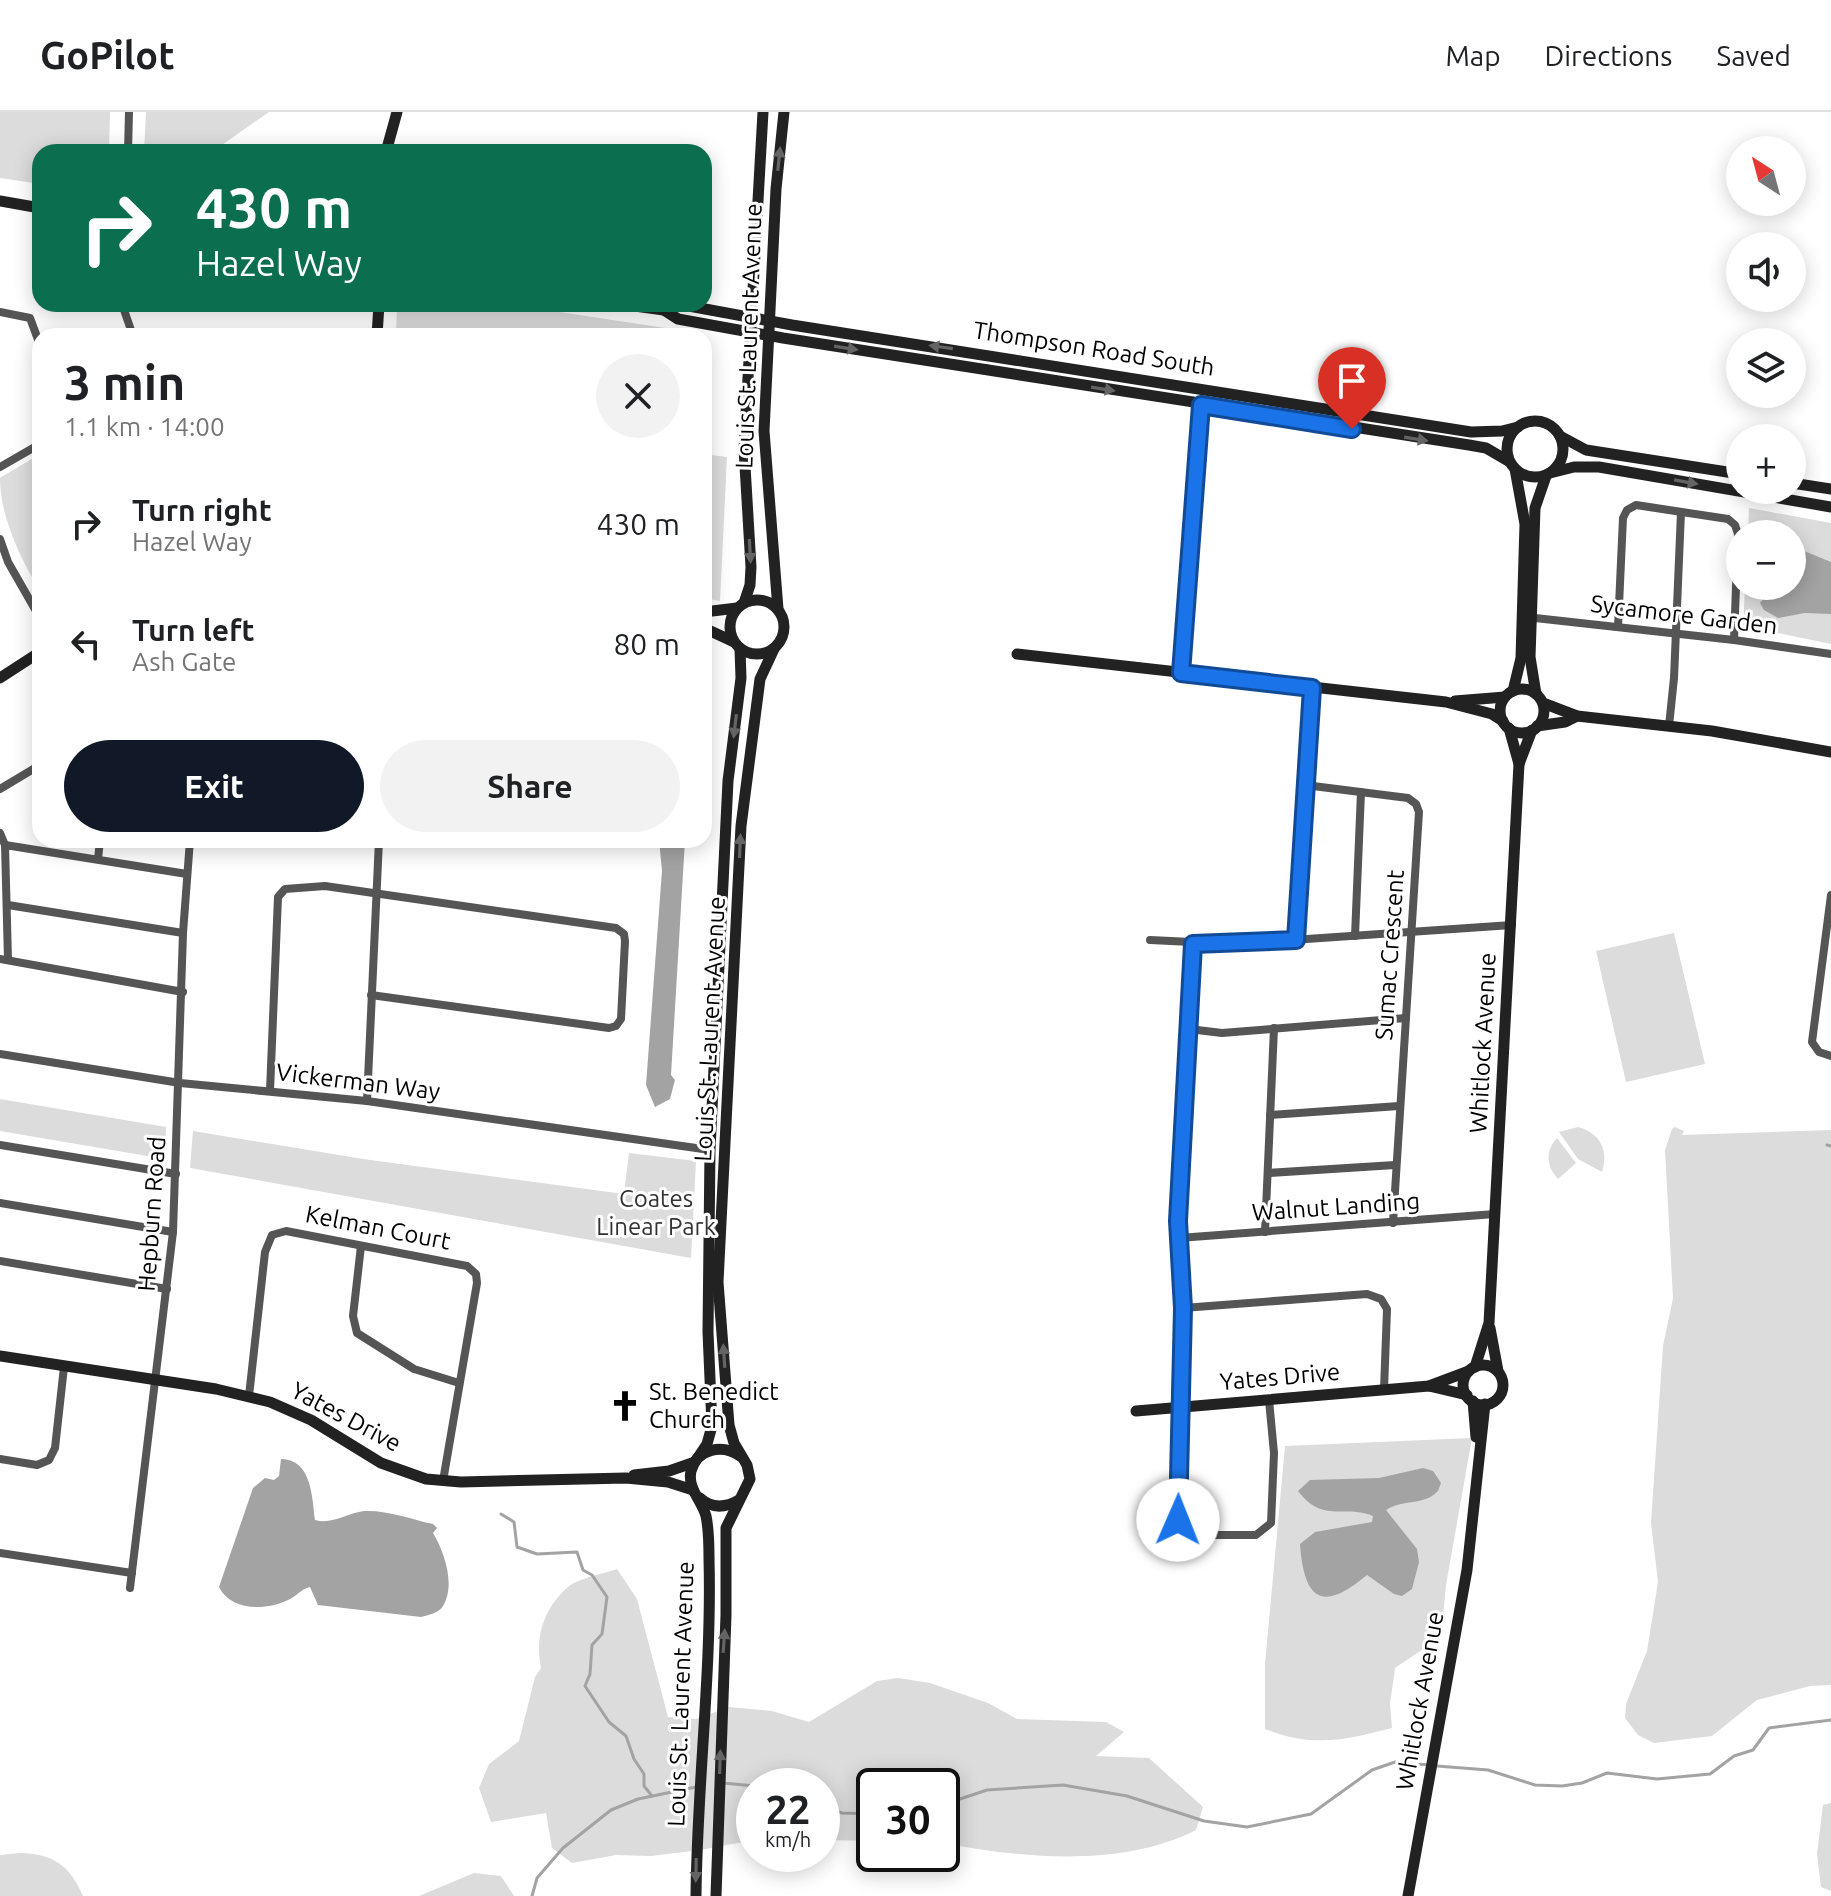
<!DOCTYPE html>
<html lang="en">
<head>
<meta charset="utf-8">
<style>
	:root { --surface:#fff; --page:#f2f2f2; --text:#202124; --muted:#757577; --line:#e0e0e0; --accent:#111827 }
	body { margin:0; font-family:Ubuntu,sans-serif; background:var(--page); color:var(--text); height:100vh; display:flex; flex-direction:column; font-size:30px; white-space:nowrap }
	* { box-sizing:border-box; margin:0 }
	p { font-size:26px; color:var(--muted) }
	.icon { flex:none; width:44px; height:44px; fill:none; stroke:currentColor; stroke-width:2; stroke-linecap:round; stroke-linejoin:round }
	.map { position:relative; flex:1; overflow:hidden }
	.details { position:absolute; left:32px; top:216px; width:680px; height:520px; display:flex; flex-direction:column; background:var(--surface); border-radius:24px; box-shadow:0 4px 20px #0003 }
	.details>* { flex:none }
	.banner { position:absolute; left:32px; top:32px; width:680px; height:168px; border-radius:24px; box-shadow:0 4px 20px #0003; background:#0b6e4f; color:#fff; overflow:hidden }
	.needle { width:52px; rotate:324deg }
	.buttons { position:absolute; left:1726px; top:24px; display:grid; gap:16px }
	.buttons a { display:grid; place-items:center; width:80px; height:80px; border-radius:50%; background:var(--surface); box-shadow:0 4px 20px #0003; font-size:40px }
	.speed { position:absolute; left:736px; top:1656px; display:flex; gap:16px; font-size:40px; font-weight:700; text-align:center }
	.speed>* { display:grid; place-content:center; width:104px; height:104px; border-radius:50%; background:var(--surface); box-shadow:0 4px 20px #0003; line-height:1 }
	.speed small { font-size:20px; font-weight:400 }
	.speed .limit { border:4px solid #111; border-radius:12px; background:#fff; color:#111 }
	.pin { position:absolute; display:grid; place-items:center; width:68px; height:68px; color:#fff; margin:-82px -34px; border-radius:50% 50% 50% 0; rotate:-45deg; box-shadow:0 0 8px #0007 }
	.pin .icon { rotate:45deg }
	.me { position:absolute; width:88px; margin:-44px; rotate:1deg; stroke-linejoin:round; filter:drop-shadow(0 0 6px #0008) }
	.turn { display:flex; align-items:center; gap:28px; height:168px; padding:0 32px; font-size:36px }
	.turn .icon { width:104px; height:104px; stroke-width:2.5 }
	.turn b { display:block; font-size:56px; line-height:68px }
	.round { display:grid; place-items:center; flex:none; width:84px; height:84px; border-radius:42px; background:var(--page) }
	.overview { display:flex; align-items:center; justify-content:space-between; height:136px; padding:0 32px }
	h1 { font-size:48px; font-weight:700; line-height:60px }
	.action { display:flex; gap:16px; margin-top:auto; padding:16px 32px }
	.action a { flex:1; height:92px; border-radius:48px; background:var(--accent); color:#fff; font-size:32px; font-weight:700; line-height:92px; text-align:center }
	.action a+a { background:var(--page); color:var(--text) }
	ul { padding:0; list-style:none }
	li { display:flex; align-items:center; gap:24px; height:120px; padding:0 32px }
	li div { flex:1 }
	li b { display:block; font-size:30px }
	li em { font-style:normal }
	header { display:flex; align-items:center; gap:48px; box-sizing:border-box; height:112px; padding:0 40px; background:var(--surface); border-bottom:2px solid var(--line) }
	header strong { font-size:38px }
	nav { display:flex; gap:44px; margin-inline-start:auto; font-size:28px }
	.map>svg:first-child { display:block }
	.green { fill:#dcdcdc }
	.water { fill:#a3a3a3 }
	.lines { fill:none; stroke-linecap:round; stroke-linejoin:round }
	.stream { stroke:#a3a3a3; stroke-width:3 }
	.street { stroke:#555; stroke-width:8 }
	.secondary { stroke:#222; stroke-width:11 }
	.oneway { fill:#646464 }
	.route-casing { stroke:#114b97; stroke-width:20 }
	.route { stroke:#1a73e8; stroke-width:14 }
	.labels { text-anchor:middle; stroke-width:6; stroke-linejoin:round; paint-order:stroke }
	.street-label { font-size:24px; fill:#000; stroke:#fff }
	.park-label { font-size:24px; fill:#333; stroke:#fff }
	.poi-label { font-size:24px; fill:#000; stroke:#fff; text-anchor:start }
</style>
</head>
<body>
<header>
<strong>GoPilot</strong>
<nav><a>Map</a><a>Directions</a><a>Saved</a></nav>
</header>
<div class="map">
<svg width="1831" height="1784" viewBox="0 0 1831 1784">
	<rect width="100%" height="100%" fill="#fff"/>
	<g class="green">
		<path d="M 0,0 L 110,0 L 109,40 L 40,40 L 40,72 L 0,66 Z"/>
		<path d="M 146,0 L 269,0 L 212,40 L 144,40 Z"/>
		<path d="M 397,192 L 507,192 L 672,217 L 669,224 L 396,224 Z"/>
		<path d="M 40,342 L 40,479 C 20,446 0,404 0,366 Z"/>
		<path d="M 704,342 L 727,345 L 720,489 L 704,486 Z"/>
		<path d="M 1749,396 L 1831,411 L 1831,532 L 1759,517 L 1743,517 L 1745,474 L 1792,474 L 1792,422 L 1748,422 Z"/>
		<path d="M 1674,821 L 1705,952 L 1626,970 L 1596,839 Z"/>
		<path d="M 0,987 L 166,1015 L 165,1047 L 0,1019 Z"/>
		<path d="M 1578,1015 C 1600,1021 1609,1038 1602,1060 L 1578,1047 L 1559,1020 Z"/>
		<path d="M 1675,1015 L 1684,1019 L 1682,1023 L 1831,1018 L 1831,1573 L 1810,1574 L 1757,1588 L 1712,1624 L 1654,1631 L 1638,1623 L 1625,1606 L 1626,1592 L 1647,1539 L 1658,1470 L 1651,1411 L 1663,1234 L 1673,1186 L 1665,1038 L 1672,1017 Z"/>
		<path d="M 193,1019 L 363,1047 L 624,1082 L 629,1041 L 696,1049 L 691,1146 L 190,1056 Z"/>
		<path d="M 1557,1026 L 1576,1051 L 1558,1067 C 1546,1054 1545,1039 1557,1026 Z"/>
		<path d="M 1472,1326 L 1446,1473 L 1441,1525 L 1395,1556 L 1390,1592 L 1392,1616 C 1345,1628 1313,1636 1265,1617 L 1265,1552 L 1285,1334 Z"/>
		<path d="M 617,1457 L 637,1487 L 668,1605 L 696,1607 L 729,1595 L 772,1599 L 809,1610 L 877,1569 L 898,1566 L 930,1571 L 988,1591 L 1017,1607 L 1106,1610 L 1124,1620 L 1096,1644 L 1149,1646 L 1203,1695 L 1196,1718 C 1122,1756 1021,1746 942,1731 L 942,1674 L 874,1674 L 874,1729 L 822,1728 L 822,1674 L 754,1674 L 754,1728 L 700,1738 L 651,1744 L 616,1743 L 572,1751 L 552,1736 L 546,1701 L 491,1710 L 479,1676 L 489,1652 L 519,1629 L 535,1565 L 541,1556 C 535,1525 543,1497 568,1475 C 579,1466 603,1462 617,1457 Z"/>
		<path d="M 1831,1691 L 1831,1779 L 1821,1775 L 1817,1742 L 1823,1693 Z"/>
		<path d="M 20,1741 C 54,1742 69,1753 83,1784 L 0,1784 L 0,1743 Z"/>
		<path d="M 474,1761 L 501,1764 L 514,1784 L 419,1784 Z"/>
	</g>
	<g class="water">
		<path d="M 1792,434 L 1831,450 L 1831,502 L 1805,501 L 1778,506 L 1764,498 L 1760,491 C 1771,478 1775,474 1792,474 Z"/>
		<path d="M 659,728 L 685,728 L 671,963 L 675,968 L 670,987 L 655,995 L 646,973 L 662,759 Z"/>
		<path d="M 281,1347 C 312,1347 312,1386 315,1408 C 332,1413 347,1401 364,1399 C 388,1398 410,1407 433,1412 L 437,1416 L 433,1421 C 444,1439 456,1473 443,1494 C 439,1501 428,1503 421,1505 L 318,1493 L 310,1475 C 301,1477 297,1484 288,1488 C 265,1499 231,1499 219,1475 L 253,1376 L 265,1366 L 274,1368 L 279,1364 Z"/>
		<path d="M 1423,1356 L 1433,1359 L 1441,1371 L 1438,1379 C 1424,1394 1402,1387 1386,1398 L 1417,1437 L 1419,1450 L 1412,1477 L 1402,1484 L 1394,1482 L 1367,1463 C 1322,1501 1304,1488 1300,1432 L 1315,1420 L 1372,1410 L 1373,1404 C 1344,1392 1323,1412 1298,1379 L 1310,1368 L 1379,1366 Z"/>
	</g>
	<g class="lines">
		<g class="stream">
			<path d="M 1827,1033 L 1831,1034"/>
			<path d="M 501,1402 L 514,1410 L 517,1435 L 537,1442 L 577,1440 L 583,1458 L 592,1463 L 607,1485 L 602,1522 L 592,1533 L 590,1562 L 585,1574 L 609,1610 L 626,1624 L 634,1647 L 644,1662 L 644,1674 L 652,1684"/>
			<path d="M 1437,1654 L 1488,1658 L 1535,1673 L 1562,1674 L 1582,1671 L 1607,1661 L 1657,1667 L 1710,1662 L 1734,1644 L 1753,1638 L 1769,1616 L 1831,1608"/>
			<path d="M 723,1671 L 755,1674"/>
			<path d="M 942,1693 L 987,1678 L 1063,1673 L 1127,1684 L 1204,1709 L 1247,1715 L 1311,1702 L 1372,1658 L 1395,1650 L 1429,1653"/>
			<path d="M 822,1694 L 842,1701 L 874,1702"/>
			<path d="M 532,1784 L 537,1766 L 563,1736 L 611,1698 L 638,1687 L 696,1675"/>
		</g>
		<g class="street">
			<path d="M 128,40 L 129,0"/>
			<path d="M 122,192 L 133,224"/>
			<path d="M 0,200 L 30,206 L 40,233"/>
			<path d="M 0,355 L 40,332"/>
			<path d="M 0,427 L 8,450 L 40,506"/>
			<path d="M 1526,505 L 1734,528 L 1831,542"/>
			<path d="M 1618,515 L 1623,406 L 1627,398 L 1636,393 L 1728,407 L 1735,413 L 1738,422 L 1734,528"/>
			<path d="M 1181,561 L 1201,293"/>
			<path d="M 1669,614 L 1674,566 L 1681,400"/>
			<path d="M 1305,673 L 1408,686 L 1416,692 L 1419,700 L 1393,1111"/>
			<path d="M 0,677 L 40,653"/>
			<path d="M 0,721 L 5,733 L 8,848"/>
			<path d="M 5,733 L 187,762"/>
			<path d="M 98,747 L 100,728"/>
			<path d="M 1831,783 L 1812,930 L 1819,940 L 1831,944"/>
			<path d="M 8,793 L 183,821"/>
			<path d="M 1355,824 L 1361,680"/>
			<path d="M 1150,828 L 1233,832 L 1512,813"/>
			<path d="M 1296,828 L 1312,576"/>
			<path d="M 1193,832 L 1178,1109 L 1183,1196 L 1178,1408 L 1181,1417 L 1190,1423 L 1256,1423 L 1271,1411 L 1274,1341 L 1269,1288"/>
			<path d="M 0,847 L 183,880"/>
			<path d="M 1189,917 L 1222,921 L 1406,906"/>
			<path d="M 0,942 L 180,971 L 367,989 L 710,1038"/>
			<path d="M 270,979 L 278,785 L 285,777 L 325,774 L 616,816 L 624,822 L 625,829 L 621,907 L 616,914 L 609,916 L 371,883"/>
			<path d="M 367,989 L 379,728"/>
			<path d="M 1270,1003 L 1399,994"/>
			<path d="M 0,1033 L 176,1062"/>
			<path d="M 1268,1061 L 1395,1053"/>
			<path d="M 0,1091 L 173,1120"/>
			<path d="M 1265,1120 L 1274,916"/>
			<path d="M 1179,1126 L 1495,1102"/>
			<path d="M 361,1134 L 353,1204 L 357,1221 L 414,1257 L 459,1271"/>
			<path d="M 0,1149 L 167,1177"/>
			<path d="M 1183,1196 L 1367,1182 L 1381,1187 L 1387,1197 L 1384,1278"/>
			<path d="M 249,1284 L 265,1140 L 272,1123 L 286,1119 L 467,1154 L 476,1162 L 477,1171 L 443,1369"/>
			<path d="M 0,1347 L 37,1353 L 49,1348 L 55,1336 L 64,1255"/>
			<path d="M 0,1441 L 132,1461"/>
			<path d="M 130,1476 L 173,1120 L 183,821 L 190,728"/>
		</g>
		<g class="secondary">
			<path d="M 386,40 L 397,0"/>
			<path d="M 0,89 L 40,96"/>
			<path d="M 620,192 L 664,198 L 678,192 L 792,213 L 1471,320 L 1502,319 L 1518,315"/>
			<path d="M 664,198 L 678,207 L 783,226 L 1469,333 L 1486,336 L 1510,350"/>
			<path d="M 377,224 L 379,192"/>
			<circle cx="1535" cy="337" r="28"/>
			<path d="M 1560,324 L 1586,338 L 1740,362"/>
			<path d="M 1550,361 L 1574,355 L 1599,355 L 1831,395"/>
			<path d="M 1792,371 L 1831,377"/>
			<circle cx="757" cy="515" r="27"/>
			<path d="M 744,491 L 750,473 L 751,455 L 744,337 L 763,0"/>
			<path d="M 778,497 L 764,319 L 776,77 L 784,0"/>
			<path d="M 704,500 L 737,496"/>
			<path d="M 704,516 L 732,529"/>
			<path d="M 1017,542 L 1446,590 L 1492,602 L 1503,609"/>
			<path d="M 0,566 L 40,540"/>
			<circle cx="1522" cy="599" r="22"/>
			<path d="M 1513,579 L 1521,546 L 1525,412 L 1515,357"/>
			<path d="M 1536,582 L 1530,545 L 1535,396 L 1546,364"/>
			<path d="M 1455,589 L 1505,585"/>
			<path d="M 1543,591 L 1577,604 L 1712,619 L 1831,640"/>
			<path d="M 1537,614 L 1565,610 L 1577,604"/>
			<path d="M 1519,652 L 1532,618"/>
			<path d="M 1490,1216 L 1498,1259"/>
			<path d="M 0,1244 L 216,1277 L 270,1290 L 311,1308 L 381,1351 L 426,1367 L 461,1370 L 626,1366 L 668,1370 L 693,1378"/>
			<circle cx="1483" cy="1273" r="20"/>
			<path d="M 1475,1255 L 1489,1211 L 1519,652 L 1509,616"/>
			<path d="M 1429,1274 L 1467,1283"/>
			<path d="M 1473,1289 L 1476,1325"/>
			<path d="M 1136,1299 L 1429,1274 L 1469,1259"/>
			<path d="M 697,1347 L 707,1332 L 712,1314 L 708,1220 L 710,1038 L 728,669 L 741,566 L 740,537"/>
			<path d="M 634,1363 L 669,1359 L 695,1350"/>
			<path d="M 700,1386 C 712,1397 725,1396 739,1388"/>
			<path d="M 696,1784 C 697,1672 712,1559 709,1447 C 709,1433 709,1418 706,1404 C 702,1389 687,1376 691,1359 C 697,1336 723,1332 740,1344"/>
			<path d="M 716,1784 L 726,1503 L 726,1416 L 750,1367 L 747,1353 L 734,1331 L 729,1313 L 718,1170 L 741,714 L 760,567 L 774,537"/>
			<path d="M 1408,1784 L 1467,1458 L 1485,1292"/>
		</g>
	</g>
	<defs><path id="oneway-solid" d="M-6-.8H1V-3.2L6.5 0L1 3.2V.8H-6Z" transform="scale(2)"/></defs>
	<g class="oneway">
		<use href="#oneway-solid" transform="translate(779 47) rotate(-84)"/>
		<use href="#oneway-solid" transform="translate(941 235) rotate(-172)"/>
		<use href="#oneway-solid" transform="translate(846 236) rotate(9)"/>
		<use href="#oneway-solid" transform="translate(1103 277) rotate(9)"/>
		<use href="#oneway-solid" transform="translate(1416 327) rotate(9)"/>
		<use href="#oneway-solid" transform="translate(1686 370) rotate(10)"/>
		<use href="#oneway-solid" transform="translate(750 439) rotate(87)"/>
		<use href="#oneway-solid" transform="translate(735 614) rotate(97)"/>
		<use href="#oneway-solid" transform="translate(740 734) rotate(-88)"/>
		<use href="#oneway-solid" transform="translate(724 1244) rotate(-94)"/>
		<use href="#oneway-solid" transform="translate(724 1529) rotate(-86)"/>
		<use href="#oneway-solid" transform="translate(720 1650) rotate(-88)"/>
		<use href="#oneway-solid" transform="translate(696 1758) rotate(91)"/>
	</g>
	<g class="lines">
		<defs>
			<path id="route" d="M 1178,1408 L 1183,1196 L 1178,1109 L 1193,832 L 1296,828 L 1312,576 L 1181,561 L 1201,293 L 1352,317"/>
		</defs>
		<use href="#route" class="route-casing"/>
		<use href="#route" class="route"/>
	</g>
	<defs>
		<symbol id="church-bare" viewBox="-9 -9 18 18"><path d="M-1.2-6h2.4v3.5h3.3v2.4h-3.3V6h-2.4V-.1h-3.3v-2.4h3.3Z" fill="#000" stroke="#fff" stroke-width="2.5" paint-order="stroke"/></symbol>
	</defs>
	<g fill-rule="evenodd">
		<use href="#church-bare" x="603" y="1272" width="44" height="44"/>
	</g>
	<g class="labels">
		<g class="street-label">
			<text transform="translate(749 224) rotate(-88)" y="8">Louis St. Laurent Avenue</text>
			<text transform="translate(1094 237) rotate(9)" y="8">Thompson Road South</text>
			<text transform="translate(1684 503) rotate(7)" y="8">Sycamore Garden</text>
			<text transform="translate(1390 843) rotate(-86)" y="8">Sumac Crescent</text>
			<text transform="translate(710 917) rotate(-87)" y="8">Louis St. Laurent Avenue</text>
			<text transform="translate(1483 931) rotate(-87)" y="8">Whitlock Avenue</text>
			<text transform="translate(358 970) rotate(7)" y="8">Vickerman Way</text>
			<text transform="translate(1336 1095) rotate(-4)" y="8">Walnut Landing</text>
			<text transform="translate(152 1102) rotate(-86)" y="8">Hepburn Road</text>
			<text transform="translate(378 1116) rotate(11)" y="8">Kelman Court</text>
			<text transform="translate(1280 1265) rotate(-5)" y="8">Yates Drive</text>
			<text transform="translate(346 1305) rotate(28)" y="8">Yates Drive</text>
			<text transform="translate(681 1582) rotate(-88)" y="8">Louis St. Laurent Avenue</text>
			<text transform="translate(1420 1589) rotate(-80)" y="8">Whitlock Avenue</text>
		</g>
		<g class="park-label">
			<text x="656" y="1095">Coates<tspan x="656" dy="28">Linear Park</tspan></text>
		</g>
		<g class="poi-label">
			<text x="649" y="1288">St. Benedict<tspan x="649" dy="28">Church</tspan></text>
		</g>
	</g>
</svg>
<div class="buttons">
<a><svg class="needle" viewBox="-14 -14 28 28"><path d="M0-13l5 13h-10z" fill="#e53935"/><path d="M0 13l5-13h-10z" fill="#757577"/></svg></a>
<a><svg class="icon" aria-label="sound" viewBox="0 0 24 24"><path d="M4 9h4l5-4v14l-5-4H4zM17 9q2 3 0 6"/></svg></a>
<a><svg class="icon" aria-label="layers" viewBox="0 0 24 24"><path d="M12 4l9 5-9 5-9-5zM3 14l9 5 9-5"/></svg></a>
<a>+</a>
<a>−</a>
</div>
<div class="speed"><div>22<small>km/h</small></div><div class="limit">30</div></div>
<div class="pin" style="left:1352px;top:317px;background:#d93025"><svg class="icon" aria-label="arrive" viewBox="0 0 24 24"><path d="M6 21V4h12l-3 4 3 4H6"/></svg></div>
<svg class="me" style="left:1178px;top:1408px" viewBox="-20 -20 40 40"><circle r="19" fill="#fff"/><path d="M0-13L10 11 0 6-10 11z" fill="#1a73e8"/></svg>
<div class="banner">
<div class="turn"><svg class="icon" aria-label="right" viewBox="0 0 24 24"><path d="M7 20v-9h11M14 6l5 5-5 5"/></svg><div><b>430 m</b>Hazel Way</div></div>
</div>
<section class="details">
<div class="overview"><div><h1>3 min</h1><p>1.1 km · 14:00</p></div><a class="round"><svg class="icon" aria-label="close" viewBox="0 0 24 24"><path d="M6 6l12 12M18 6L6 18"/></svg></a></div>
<ul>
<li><svg class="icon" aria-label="right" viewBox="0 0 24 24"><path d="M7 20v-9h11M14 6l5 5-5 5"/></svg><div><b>Turn right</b><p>Hazel Way</p></div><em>430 m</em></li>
<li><svg class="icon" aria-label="left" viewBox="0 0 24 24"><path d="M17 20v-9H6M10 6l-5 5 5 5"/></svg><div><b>Turn left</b><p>Ash Gate</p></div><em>80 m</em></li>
</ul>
<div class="action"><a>Exit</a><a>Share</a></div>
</section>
</div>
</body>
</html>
